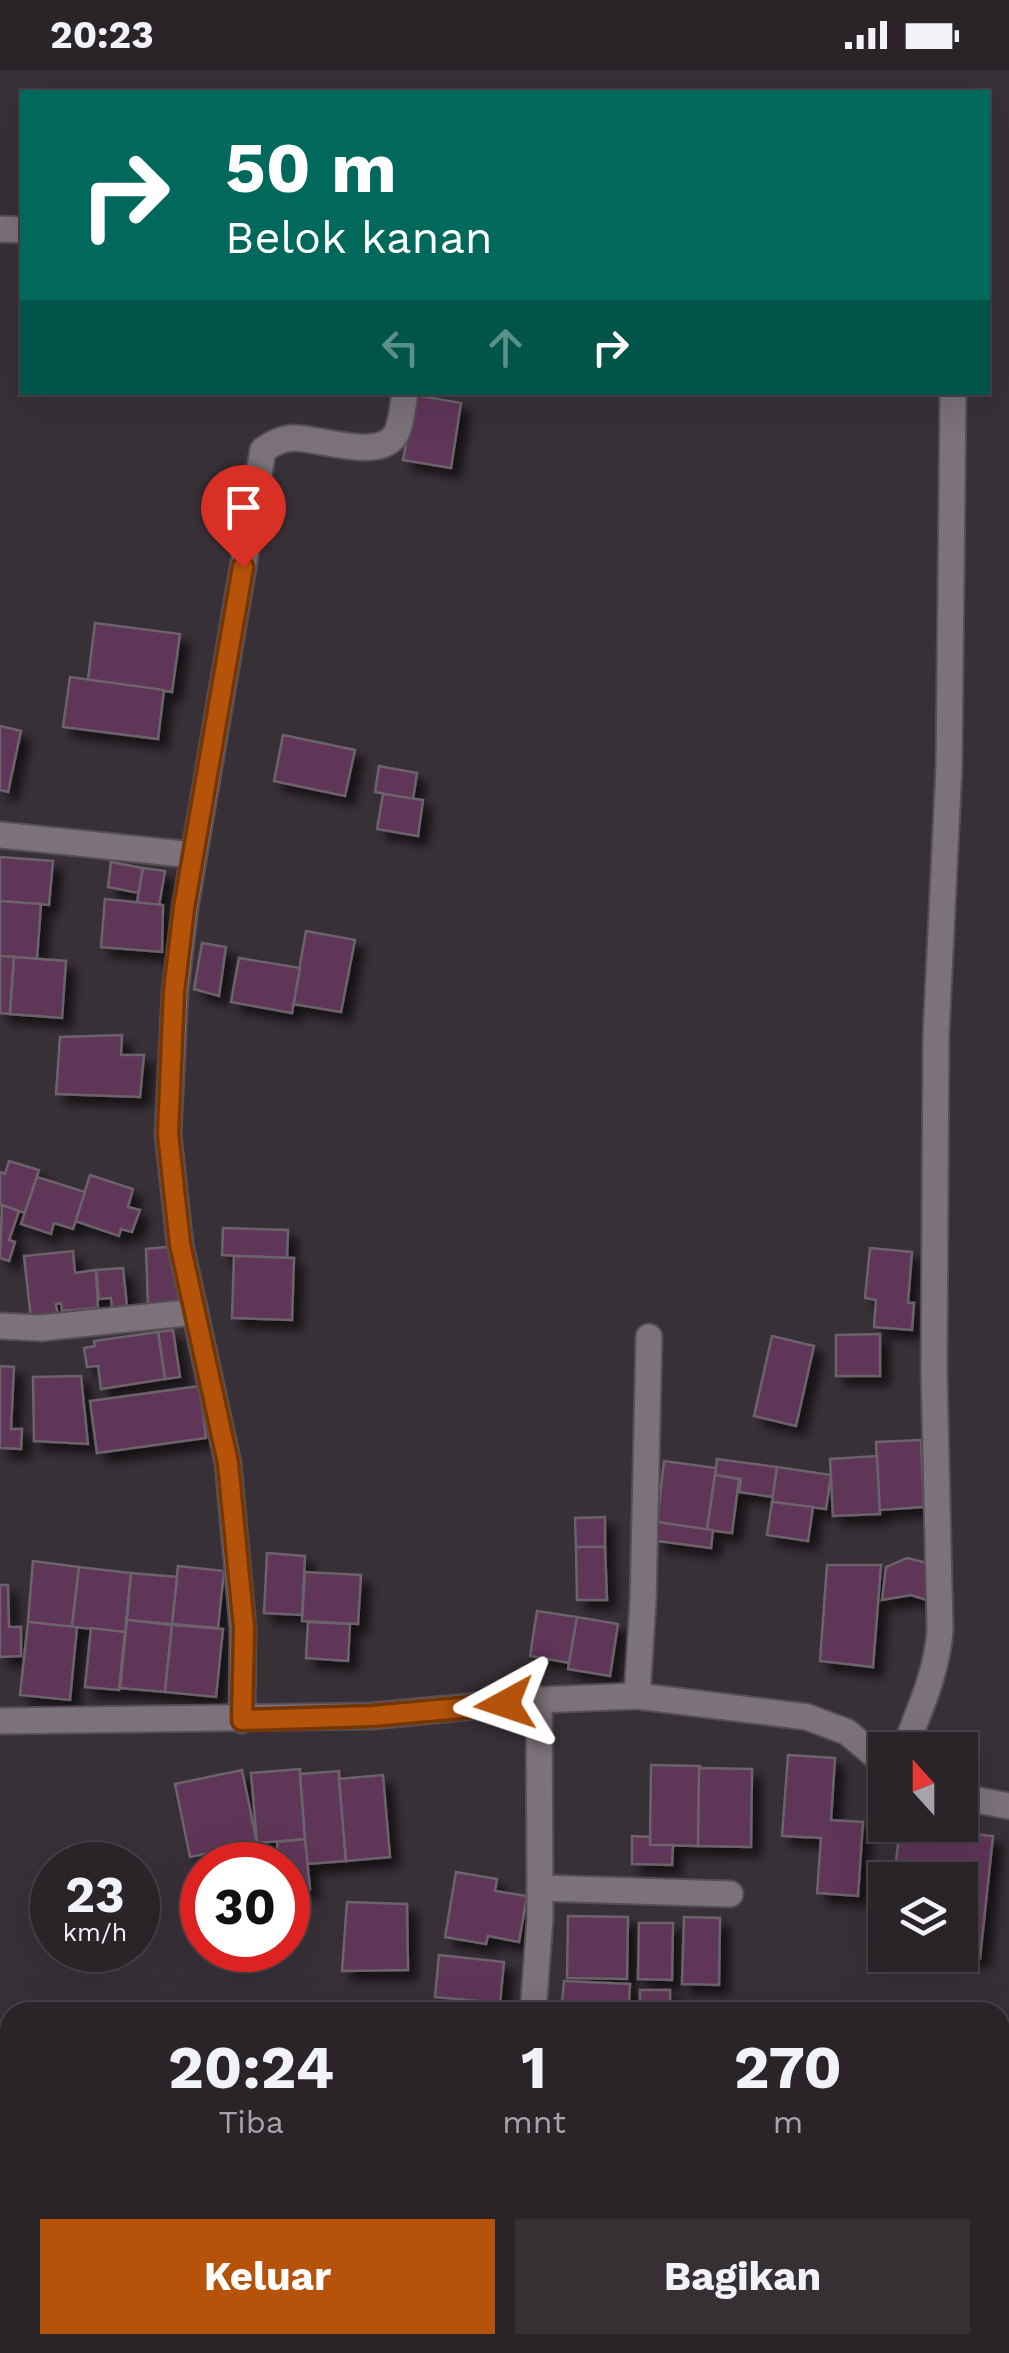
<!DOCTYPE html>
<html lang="id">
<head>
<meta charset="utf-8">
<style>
	:root { --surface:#2a2429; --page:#363035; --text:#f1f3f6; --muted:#a5a4a8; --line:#464146; --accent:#b45309 }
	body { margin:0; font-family:"Work Sans",sans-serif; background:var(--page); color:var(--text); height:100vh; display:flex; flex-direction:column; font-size:38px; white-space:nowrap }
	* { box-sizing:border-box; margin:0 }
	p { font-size:32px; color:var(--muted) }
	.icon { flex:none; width:55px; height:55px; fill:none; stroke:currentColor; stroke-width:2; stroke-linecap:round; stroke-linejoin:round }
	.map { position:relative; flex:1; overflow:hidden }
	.panel { position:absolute; left:0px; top:1932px; width:1010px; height:352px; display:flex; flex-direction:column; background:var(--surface); border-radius:30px 30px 0 0; box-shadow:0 10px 40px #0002,0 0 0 2px var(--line) }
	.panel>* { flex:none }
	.top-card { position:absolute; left:20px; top:20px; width:970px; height:305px; border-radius:0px; box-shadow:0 10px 40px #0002,0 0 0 2px var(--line); background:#00695c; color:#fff; overflow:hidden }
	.needle { width:65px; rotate:339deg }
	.tools { position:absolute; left:868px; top:1662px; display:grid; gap:20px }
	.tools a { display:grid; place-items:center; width:110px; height:110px; border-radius:0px; background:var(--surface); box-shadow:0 10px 40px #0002,0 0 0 2px var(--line); font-size:50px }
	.speed { position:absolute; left:30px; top:1772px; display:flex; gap:20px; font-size:50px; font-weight:700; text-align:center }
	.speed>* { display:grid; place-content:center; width:130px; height:130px; border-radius:50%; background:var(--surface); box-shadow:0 10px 40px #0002,0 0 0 2px var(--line); line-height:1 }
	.speed small { font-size:25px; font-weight:400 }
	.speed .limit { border:15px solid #d22; background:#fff; color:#111 }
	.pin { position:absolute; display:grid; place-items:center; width:85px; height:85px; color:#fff; margin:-102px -42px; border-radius:50% 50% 50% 0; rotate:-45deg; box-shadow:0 0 10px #0007 }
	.pin .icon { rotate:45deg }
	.me { position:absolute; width:110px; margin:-55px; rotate:265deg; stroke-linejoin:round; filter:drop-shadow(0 0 8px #0008) }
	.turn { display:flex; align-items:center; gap:35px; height:210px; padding:0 40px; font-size:45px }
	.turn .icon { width:130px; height:130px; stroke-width:2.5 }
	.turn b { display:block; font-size:70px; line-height:85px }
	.lanes { display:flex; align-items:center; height:95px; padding:0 40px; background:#0003; justify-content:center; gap:50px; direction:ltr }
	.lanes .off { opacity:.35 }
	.eta { display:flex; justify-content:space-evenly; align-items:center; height:170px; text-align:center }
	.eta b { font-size:60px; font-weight:700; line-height:70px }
	.button { display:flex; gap:20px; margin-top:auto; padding:20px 40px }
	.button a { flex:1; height:115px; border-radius:0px; background:var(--accent); color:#fff; font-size:40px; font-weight:700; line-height:115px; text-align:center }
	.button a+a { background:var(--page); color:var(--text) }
	.status { display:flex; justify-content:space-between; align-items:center; height:70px; padding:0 50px; background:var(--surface); direction:ltr }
	.status svg { height:28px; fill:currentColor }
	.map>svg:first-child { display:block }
	.building { fill:#5e3659; stroke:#6c636a; stroke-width:2.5; filter:url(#shadow) }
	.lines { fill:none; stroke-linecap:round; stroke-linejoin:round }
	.street-casing { stroke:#554e54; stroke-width:29 }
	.street { stroke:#7c727a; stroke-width:25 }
	.route-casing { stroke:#753606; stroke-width:25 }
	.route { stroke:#b45309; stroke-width:18 }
</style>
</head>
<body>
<div class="status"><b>20:23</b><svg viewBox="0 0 49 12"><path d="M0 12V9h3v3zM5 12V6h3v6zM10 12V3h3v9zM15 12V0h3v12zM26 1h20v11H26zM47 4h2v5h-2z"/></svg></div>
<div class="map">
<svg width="1009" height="2283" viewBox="0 0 1009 2283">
	<defs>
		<filter id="shadow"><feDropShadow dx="9" dy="9" stdDeviation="5" flood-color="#0009"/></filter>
	</defs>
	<rect width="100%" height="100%" fill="#383037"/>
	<g class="building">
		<path d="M 415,325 L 461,333 L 451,398 L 403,390 Z"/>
		<path d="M 95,553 L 180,564 L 172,622 L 88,610 Z"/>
		<path d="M 70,607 L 164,620 L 158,669 L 63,657 Z"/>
		<path d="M 0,656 L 21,661 L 8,722 L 0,720 Z"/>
		<path d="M 283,665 L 355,680 L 345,726 L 274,711 Z"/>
		<path d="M 379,696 L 417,703 L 413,729 L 375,722 Z"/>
		<path d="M 383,724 L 423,730 L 418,766 L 377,759 Z"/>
		<path d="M 0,787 L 53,791 L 49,835 L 0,831 Z"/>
		<path d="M 111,792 L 143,798 L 139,823 L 108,817 Z"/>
		<path d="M 143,798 L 165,801 L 159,836 L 137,832 Z"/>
		<path d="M 105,829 L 163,835 L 162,882 L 101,877 Z"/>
		<path d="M 0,831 L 41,834 L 37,889 L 0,886 Z"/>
		<path d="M 306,861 L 355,870 L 341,942 L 293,934 Z"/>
		<path d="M 202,873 L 226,877 L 219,926 L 194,919 Z"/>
		<path d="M 0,886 L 14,887 L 10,944 L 0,943 Z"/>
		<path d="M 14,887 L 66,891 L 62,948 L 10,944 Z"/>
		<path d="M 239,888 L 300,898 L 292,943 L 231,932 Z"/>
		<path d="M 122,965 L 121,985 L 144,985 L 140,1027 L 56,1024 L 60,967 Z"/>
		<path d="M 9,1091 L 39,1100 L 25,1143 L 0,1135 L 0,1102 L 5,1104 Z"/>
		<path d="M 90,1105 L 133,1119 L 128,1137 L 140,1140 L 132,1162 L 121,1159 L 119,1166 L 75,1151 Z"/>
		<path d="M 37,1107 L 85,1122 L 73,1159 L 54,1153 L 51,1164 L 21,1154 Z"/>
		<path d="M 2,1135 L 19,1141 L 9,1170 L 15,1172 L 9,1191 L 0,1188 Z"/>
		<path d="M 223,1158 L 288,1160 L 287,1188 L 222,1185 Z"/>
		<path d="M 176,1176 L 185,1238 L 148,1238 L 146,1179 Z"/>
		<path d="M 870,1178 L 912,1182 L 908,1233 L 914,1233 L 912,1260 L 874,1257 L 876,1230 L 865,1228 Z"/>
		<path d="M 73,1181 L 75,1203 L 96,1200 L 98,1238 L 62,1241 L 61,1233 L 56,1234 L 58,1246 L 31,1249 L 24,1186 Z"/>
		<path d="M 234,1186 L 294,1188 L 292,1250 L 232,1248 Z"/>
		<path d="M 123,1198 L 127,1236 L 112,1238 L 111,1228 L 99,1229 L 96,1200 Z"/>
		<path d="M 173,1260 L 180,1307 L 165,1309 L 158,1262 Z"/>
		<path d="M 158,1262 L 165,1309 L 101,1319 L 98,1296 L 87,1297 L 84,1278 L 95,1276 L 94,1271 Z"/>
		<path d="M 880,1264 L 880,1306 L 836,1306 L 836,1265 Z"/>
		<path d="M 772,1266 L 814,1276 L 796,1356 L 754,1346 Z"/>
		<path d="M 0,1296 L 14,1297 L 11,1359 L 22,1359 L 21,1379 L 0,1378 Z"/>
		<path d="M 81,1306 L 88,1374 L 34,1371 L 33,1307 Z"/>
		<path d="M 200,1316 L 206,1368 L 97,1383 L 90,1331 Z"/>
		<path d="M 921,1370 L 924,1437 L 879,1440 L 876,1372 Z"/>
		<path d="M 877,1386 L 880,1444 L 833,1446 L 830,1389 Z"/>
		<path d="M 717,1389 L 777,1397 L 773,1427 L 739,1422 L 741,1409 L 715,1405 Z"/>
		<path d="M 664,1391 L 716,1398 L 707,1460 L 657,1452 Z"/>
		<path d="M 777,1397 L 831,1405 L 826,1439 L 772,1432 Z"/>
		<path d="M 715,1405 L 739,1409 L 732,1463 L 707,1460 Z"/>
		<path d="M 772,1432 L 813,1437 L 808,1471 L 767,1465 Z"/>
		<path d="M 605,1447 L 605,1477 L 576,1477 L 575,1448 Z"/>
		<path d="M 657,1452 L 713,1460 L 711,1478 L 657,1471 Z"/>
		<path d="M 576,1477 L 605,1477 L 607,1530 L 577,1530 Z"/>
		<path d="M 267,1483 L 305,1486 L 302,1545 L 264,1543 Z"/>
		<path d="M 907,1488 L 931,1494 L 930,1531 L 911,1525 L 882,1530 L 886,1497 Z"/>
		<path d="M 33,1491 L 79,1497 L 72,1557 L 28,1552 Z"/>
		<path d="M 827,1495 L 881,1495 L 873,1597 L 820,1591 Z"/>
		<path d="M 178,1496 L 224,1501 L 218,1558 L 172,1554 Z"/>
		<path d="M 79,1497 L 131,1503 L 125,1562 L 72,1557 Z"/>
		<path d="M 305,1502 L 361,1505 L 358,1554 L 302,1551 Z"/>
		<path d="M 131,1503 L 177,1507 L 172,1554 L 127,1550 Z"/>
		<path d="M 0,1515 L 8,1515 L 9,1557 L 21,1557 L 21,1586 L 0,1587 Z"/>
		<path d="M 537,1541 L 577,1547 L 570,1593 L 530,1586 Z"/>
		<path d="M 577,1547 L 618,1554 L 610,1606 L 568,1599 Z"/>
		<path d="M 127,1550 L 172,1555 L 165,1622 L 120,1618 Z"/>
		<path d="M 28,1552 L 77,1557 L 70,1630 L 20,1625 Z"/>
		<path d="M 308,1552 L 350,1554 L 348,1591 L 306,1588 Z"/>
		<path d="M 172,1555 L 223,1559 L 216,1627 L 165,1622 Z"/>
		<path d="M 91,1558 L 125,1562 L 119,1620 L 85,1617 Z"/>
		<path d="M 788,1685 L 835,1688 L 831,1750 L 863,1752 L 858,1826 L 817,1823 L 821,1768 L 782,1766 Z"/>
		<path d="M 651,1695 L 700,1696 L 698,1776 L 650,1775 Z"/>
		<path d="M 699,1698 L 752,1699 L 751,1777 L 698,1776 Z"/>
		<path d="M 300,1699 L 305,1769 L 257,1773 L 251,1703 Z"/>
		<path d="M 242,1700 L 257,1773 L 190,1787 L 175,1714 Z"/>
		<path d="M 339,1701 L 346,1791 L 307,1794 L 300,1704 Z"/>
		<path d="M 383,1705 L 390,1787 L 346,1791 L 339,1709 Z"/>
		<path d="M 900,1756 L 993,1766 L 980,1888 L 952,1885 L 960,1885 L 960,1810 L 894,1810 Z"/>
		<path d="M 632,1766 L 650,1767 L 650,1775 L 673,1775 L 672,1795 L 632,1794 Z"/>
		<path d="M 305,1769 L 310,1819 L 288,1821 L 288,1795 L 279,1795 L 277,1772 Z"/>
		<path d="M 456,1802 L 497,1809 L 495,1821 L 527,1826 L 519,1872 L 488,1866 L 486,1874 L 445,1867 Z"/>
		<path d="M 347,1832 L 407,1834 L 408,1900 L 342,1901 Z"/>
		<path d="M 568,1846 L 628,1847 L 627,1909 L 567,1908 Z"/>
		<path d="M 684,1847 L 720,1848 L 719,1915 L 682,1914 Z"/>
		<path d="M 639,1853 L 673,1853 L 672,1910 L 638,1909 Z"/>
		<path d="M 439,1885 L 504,1892 L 500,1933 L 435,1927 Z"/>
		<path d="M 564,1911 L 630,1914 L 629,1936 L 562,1933 Z"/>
		<rect x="640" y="1920" width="30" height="22"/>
	</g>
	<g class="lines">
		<defs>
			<g id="street">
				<path d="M 0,159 L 22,160"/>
				<path d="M 0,765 L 193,785"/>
				<path d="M 0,1256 L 41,1258 L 195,1242"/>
				<path d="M 637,1626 L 643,1532 L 649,1267"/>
				<path d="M 242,1650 L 243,1559 L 228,1393 L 180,1174 L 168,1064 L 175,922 L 185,838 L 263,380 C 272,374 280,369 292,368 C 318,367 383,393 397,362 C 402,350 403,335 405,322"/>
				<path d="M 0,1651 L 372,1646 L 539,1630 L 637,1626 L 807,1647 L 847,1662 L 885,1694"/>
				<path d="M 904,1680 C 919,1641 937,1603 940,1560 L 934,1301 L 936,965 L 949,696 L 953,322"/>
				<path d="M 960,1727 L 1009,1736"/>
				<path d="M 540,1818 L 730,1824"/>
				<path d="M 533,1942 L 540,1849 L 539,1630"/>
				<path d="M 493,2283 L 494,2275"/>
			</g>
		</defs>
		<use href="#street" class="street-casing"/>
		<use href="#street" class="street"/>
	</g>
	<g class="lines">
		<defs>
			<path id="route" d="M 243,497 L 184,838 L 174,922 L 168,1064 L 180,1174 L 228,1393 L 244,1558 L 242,1650 L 372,1646 L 505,1634"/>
		</defs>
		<use href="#route" class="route-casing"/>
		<use href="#route" class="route"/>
	</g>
</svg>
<div class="tools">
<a><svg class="needle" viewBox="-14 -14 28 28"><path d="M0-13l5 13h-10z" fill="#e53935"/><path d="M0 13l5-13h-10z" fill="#a5a4a8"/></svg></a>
<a><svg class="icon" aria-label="layers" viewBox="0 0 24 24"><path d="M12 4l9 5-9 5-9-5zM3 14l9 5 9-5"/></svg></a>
</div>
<div class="speed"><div>23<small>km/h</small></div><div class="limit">30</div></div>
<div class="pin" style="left:243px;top:497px;background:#d93025"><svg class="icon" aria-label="arrive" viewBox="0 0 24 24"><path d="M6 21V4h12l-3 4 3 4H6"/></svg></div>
<svg class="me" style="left:505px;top:1634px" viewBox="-20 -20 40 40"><path d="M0-17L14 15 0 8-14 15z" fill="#b45309" stroke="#fff" stroke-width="4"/></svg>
<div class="top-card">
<div class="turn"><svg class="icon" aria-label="right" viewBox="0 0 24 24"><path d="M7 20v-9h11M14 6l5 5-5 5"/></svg><div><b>50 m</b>Belok kanan</div></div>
<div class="lanes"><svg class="icon off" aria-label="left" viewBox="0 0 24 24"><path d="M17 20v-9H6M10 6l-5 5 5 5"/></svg><svg class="icon off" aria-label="ahead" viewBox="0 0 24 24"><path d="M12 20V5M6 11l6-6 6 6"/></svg><svg class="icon" aria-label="right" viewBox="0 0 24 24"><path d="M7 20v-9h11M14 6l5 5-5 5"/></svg></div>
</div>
<section class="panel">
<div class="eta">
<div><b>20:24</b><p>Tiba</p></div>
<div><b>1</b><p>mnt</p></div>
<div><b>270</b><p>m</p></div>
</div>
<div class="button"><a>Keluar</a><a>Bagikan</a></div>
</section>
</div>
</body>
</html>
